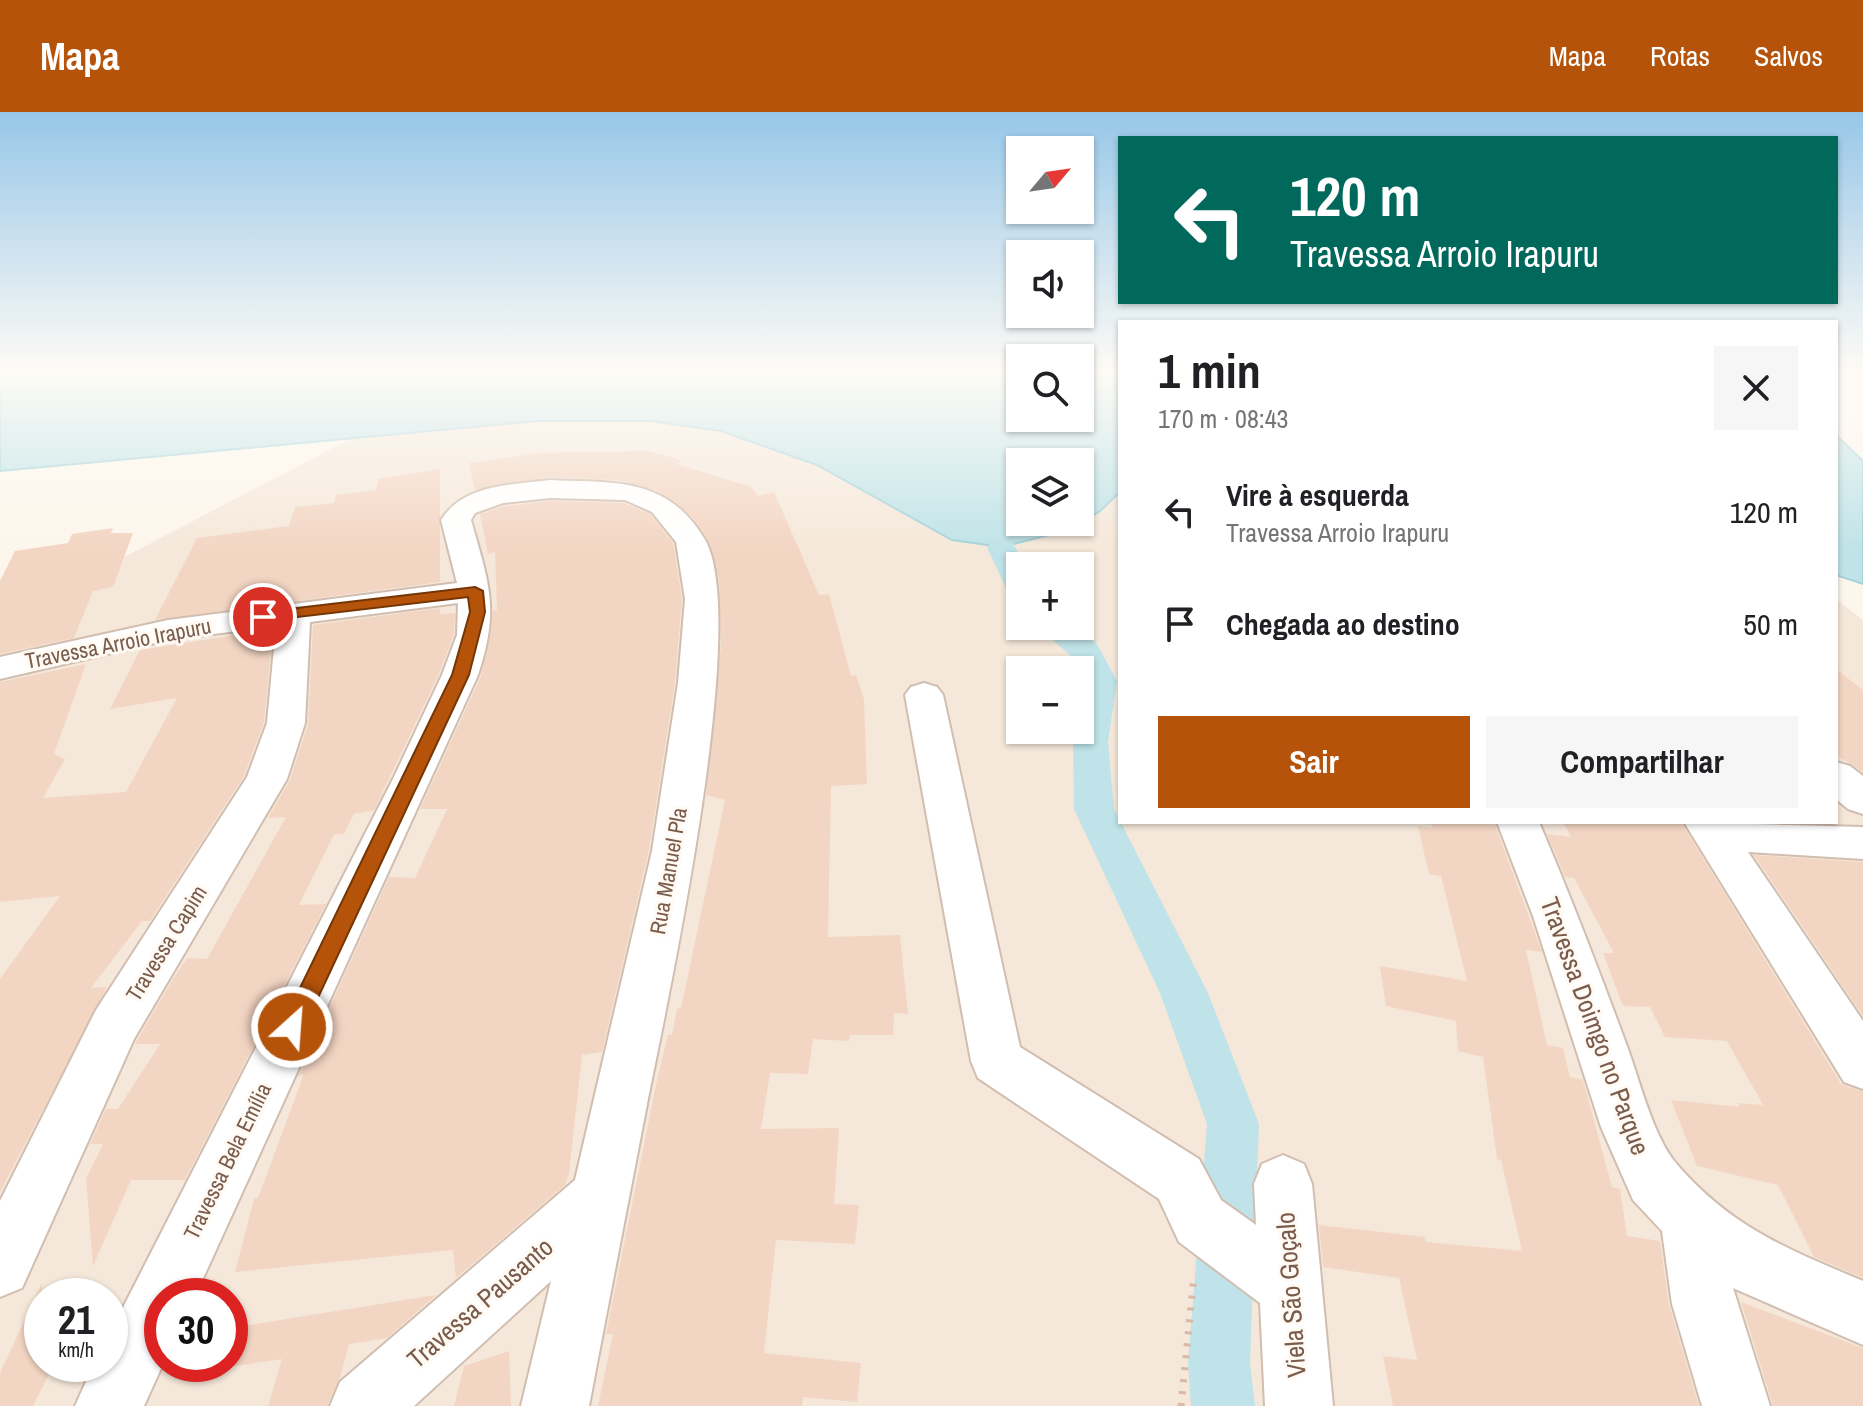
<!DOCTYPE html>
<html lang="pt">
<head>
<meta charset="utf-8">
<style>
	:root { --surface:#fff; --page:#f6f6f6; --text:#202124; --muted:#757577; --accent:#b45309 }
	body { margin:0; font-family:"Archivo Narrow",sans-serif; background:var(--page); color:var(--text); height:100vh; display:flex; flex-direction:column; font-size:30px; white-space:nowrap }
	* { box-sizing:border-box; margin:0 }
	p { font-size:26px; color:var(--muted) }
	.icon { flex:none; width:44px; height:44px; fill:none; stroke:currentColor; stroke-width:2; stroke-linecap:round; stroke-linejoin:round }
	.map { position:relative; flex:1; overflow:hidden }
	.details { position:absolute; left:1118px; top:208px; width:720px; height:504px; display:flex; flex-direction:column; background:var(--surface); border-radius:0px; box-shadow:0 2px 6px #0004 }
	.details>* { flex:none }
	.top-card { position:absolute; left:1118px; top:24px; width:720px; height:168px; border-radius:0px; box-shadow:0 2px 6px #0004; background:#00695c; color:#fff; overflow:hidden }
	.needle { width:52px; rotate:61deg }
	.fabs { position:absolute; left:1006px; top:24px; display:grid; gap:16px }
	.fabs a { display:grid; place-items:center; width:88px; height:88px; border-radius:0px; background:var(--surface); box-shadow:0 2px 6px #0004; font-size:40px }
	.speed { position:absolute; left:24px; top:1166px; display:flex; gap:16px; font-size:40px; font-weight:700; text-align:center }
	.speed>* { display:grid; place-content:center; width:104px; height:104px; border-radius:50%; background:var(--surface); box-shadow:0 2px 6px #0004; line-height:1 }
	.speed small { font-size:20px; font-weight:400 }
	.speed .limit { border:12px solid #d22; background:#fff; color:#111 }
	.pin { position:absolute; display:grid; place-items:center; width:68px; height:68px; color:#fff; margin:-34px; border:4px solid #fff; border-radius:50%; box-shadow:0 2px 8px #0007 }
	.me { position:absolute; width:88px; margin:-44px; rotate:26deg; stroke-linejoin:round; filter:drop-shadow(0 0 6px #0008) }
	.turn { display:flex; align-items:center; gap:28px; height:168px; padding:0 40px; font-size:36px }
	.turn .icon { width:104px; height:104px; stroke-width:2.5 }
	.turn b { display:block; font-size:56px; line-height:68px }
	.round { display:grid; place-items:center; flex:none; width:84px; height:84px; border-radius:0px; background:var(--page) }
	.overview { display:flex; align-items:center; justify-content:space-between; height:136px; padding:0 40px }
	h1 { font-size:48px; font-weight:700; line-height:60px }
	.action { display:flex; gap:16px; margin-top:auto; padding:16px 40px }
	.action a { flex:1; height:92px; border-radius:0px; background:var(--accent); color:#fff; font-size:32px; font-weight:700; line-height:92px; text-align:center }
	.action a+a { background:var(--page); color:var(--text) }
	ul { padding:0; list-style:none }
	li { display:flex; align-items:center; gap:24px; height:112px; padding:0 40px }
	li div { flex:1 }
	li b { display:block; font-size:30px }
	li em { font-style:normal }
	header { display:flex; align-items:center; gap:48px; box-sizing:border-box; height:112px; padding:0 40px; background:var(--accent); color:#fff }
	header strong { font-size:38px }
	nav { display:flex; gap:44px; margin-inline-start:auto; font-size:28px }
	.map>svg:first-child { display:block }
	.residential { fill:#f5e8da; fill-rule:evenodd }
	.water { fill:#bfe3e8; stroke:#a5d3da; stroke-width:2; fill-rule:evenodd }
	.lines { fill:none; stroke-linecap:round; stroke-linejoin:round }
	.canal { fill:#bfe3e8; fill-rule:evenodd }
	.building { fill:#f3d5c3 }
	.minor-casing { stroke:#d1beb0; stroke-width:4 }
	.path { stroke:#d9b8a5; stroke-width:7; stroke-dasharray:3 9; stroke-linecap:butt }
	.minor { fill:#fff; fill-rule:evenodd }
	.route { fill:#b45309; stroke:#753606; stroke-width:2 }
	.labels { text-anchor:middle; stroke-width:6; stroke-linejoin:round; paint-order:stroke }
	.street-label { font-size:22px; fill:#7a5c4d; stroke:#fffaf3 }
	.near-street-label { font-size:26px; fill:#7a5c4d; stroke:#fffaf3 }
</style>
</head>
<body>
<header>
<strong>Mapa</strong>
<nav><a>Mapa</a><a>Rotas</a><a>Salvos</a></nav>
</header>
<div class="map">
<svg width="1863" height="1294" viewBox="0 0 1863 1294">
	<rect width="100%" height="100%" fill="#fdf6ec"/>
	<path class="residential" d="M 539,309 L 650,309 L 721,319 L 817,353 L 952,428 L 1064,419 L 1099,400 L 1120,380 L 1120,710 L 1836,710 L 1836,487 L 1863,508 L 1863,1294 L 0,1294 L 0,510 L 348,328 ZM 1020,454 L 1080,454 L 1080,514 L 1020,514 ZM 1020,558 L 1080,558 L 1080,618 L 1020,618 ZM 42,1184 L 110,1184 L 110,1252 L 42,1252 ZM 162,1184 L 230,1184 L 230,1252 L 162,1252 Z"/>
	<g class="water">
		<path d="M 0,258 L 1020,258 L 1020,306 L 1080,306 L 1080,258 L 1120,258 L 1120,380 L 1099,400 L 1064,419 L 1002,435 L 952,428 L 817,353 L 721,319 L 650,309 L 538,309 L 0,359 ZM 1020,350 L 1080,350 L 1080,410 L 1020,410 Z"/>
		<path d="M 1836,323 L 1863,349 L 1863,472 L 1836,463 Z"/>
	</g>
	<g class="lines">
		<g class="canal">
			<path d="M 1002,426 L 1012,429 L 1025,454 L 1020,454 L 1020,485 L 1009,483 L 987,435 L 992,429 Z"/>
			<path d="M 1036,514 L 1073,514 L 1095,529 L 1117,569 L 1108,630 L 1114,697 L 1208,881 L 1259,1012 L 1250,1251 L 1255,1294 L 1191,1294 L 1188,1251 L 1207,1012 L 1160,881 L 1074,697 L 1073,618 L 1080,618 L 1080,558 L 1069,542 Z"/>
		</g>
	</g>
	<g class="building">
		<path d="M 646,339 L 682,348 L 676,352 L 752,375 L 758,384 L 774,380 L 819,483 L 829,482 L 851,564 L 856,563 L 864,587 L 867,672 L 831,674 L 828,825 L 900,823 L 908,902 L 894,901 L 893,923 L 850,923 L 849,929 L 813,927 L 808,962 L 770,961 L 761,1017 L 839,1016 L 834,1092 L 859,1093 L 855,1132 L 776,1128 L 764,1241 L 861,1251 L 857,1290 L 803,1285 L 802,1294 L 598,1294 L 613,1222 L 606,1222 L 657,968 L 668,923 L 672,923 L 677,897 L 681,896 L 725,688 L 706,683 L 721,533 L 719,468 L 706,424 L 691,404 L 657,379 L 617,368 L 550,365 L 475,378 L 469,351 L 540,341 Z"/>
		<path d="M 440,357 L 440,470 L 155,508 L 197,426 L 289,414 L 295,395 L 334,391 L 336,383 L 376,378 L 378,367 Z"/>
		<path d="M 550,389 L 624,391 L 650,402 L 673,431 L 682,487 L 675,571 L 649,738 L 602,940 L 582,943 L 569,1062 L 565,1073 L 456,1166 L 453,1138 L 235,1160 L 254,1087 L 258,1086 L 304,962 L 299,963 L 389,765 L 415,766 L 447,697 L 420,697 L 481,564 L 493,498 L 497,498 L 495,440 L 488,442 L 480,402 L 504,394 Z"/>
		<path d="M 113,416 L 111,421 L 133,421 L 113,475 L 93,479 L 74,526 L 0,542 L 0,469 L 15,439 L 68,431 L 72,422 Z"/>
		<path d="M 440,496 L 440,502 L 455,501 L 454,522 L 439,562 L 374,698 L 354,702 L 344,722 L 334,723 L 299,793 L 326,792 L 185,1068 L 131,1068 L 93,1154 L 86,1066 L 103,1032 L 90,1032 L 106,997 L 118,997 L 160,932 L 135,932 L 173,867 L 187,846 L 207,847 L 286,705 L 268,706 L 290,668 L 308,612 L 313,513 Z"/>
		<path d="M 273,517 L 264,610 L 244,664 L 150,809 L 142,809 L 91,876 L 107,875 L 0,1080 L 0,867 L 60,784 L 0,790 L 0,570 L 86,552 L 54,642 L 65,647 L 43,686 L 126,680 L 177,586 L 110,597 L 140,538 Z"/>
		<path d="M 1836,557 L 1863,578 L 1863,660 L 1836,643 Z"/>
		<path d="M 1431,710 L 1494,710 L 1542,840 L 1526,838 L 1547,933 L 1563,936 L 1570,965 L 1583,968 L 1612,1075 L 1620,1077 L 1627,1124 L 1660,1129 L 1669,1193 L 1699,1294 L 1393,1294 L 1383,1244 L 1417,1248 L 1399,1166 L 1323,1155 L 1319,1113 L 1425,1125 L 1426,1130 L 1522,1139 L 1501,1048 L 1497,1047 L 1483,945 L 1458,939 L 1456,909 L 1386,894 L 1380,854 L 1467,869 L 1441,764 L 1429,762 L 1418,714 L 1432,716 Z"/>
		<path d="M 1563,710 L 1681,710 L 1841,972 L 1863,980 L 1863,1166 L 1814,1145 L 1778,1073 L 1697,1054 L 1671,988 L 1740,995 L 1738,991 L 1763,993 L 1727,929 L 1665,925 L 1650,895 L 1623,894 L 1603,841 L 1614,841 L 1574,766 L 1565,765 L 1547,722 L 1571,725 Z"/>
		<path d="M 1754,743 L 1863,750 L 1863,904 Z"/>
		<path d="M 42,1171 L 42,1252 L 54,1252 L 33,1294 L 0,1294 L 0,1261 Z"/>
		<path d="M 436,1183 L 387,1226 L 349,1232 L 340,1266 L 327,1294 L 268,1294 L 282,1247 L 230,1255 L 230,1216 Z"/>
		<path d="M 1741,1190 L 1863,1236 L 1863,1294 L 1773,1294 Z"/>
		<path d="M 509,1239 L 511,1294 L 454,1294 L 464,1254 Z"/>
	</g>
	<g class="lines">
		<defs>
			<g id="minor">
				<path d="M 550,368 C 614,371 666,364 704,426 C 752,503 667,891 647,992 C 628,1092 608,1193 589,1294 L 521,1294 L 551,1169 L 414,1294 L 330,1294 L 340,1270 L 575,1068 L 652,739 L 678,571 L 685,487 L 676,430 L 652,400 L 625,388 L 550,386 L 503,391 L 475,401 L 471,408 C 489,472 500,497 478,563 L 195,1184 L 162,1184 L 163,1252 L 144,1294 L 75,1294 L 94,1252 L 110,1252 L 110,1221 L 393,667 L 442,563 L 457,523 L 458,491 L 310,510 L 305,611 L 287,667 L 134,927 L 22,1176 L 0,1185 L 0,1089 L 96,898 L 247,665 L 267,611 L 276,514 L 168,528 L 0,567 L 0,545 L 168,508 L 457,471 L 441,408 C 464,372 510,373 550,368 Z"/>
				<path d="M 924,571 L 937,575 L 943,583 L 1020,935 L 1199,1047 L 1221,1088 L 1256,1113 L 1254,1072 L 1262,1052 L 1283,1043 L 1304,1052 L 1312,1072 L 1333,1294 L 1265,1294 L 1260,1191 L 1179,1130 L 1159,1087 L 978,966 L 971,949 L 905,583 L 911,575 Z"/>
				<path d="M 1836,650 L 1850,654 L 1863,664 L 1863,702 L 1848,697 L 1836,687 Z"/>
				<path d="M 1497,710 L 1539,710 C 1571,785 1600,861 1628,937 C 1640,970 1653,1023 1675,1050 C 1730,1115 1787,1137 1863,1169 L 1863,1233 L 1733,1176 L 1770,1294 L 1702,1294 L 1672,1192 L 1662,1119 L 1633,1088 L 1601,1015 L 1533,804 Z"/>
				<path d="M 1684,710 L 1863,715 L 1863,747 L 1748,740 L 1863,909 L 1863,977 L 1844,970 Z"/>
			</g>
		</defs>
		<use href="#minor" class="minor-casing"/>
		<path class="path" d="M 1181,1294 L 1194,1164"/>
		<use href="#minor" class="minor"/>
	</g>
	<linearGradient id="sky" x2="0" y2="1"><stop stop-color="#97c7e8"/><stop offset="0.59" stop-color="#fefbf6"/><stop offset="1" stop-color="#fefbf6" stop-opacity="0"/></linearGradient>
	<rect width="1863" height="439" fill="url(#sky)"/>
	<path class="route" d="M 475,475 L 483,479 L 485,500 L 469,563 L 301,922 L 292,925 L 284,922 L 281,915 L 452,563 L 470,500 L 468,485 L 263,509 L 255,505 L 263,500 Z"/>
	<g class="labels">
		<g class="street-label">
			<text transform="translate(118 531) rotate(-11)" y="8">Travessa Arroio Irapuru</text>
			<text transform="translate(668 759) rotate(-80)" y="8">Rua Manuel Pla</text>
			<text transform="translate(166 831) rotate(-58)" y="8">Travessa Capim</text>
			<text transform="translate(227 1049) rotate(-64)" y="8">Travessa Bela Emília</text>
		</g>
		<g class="near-street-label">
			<text transform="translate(1595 914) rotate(70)" y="9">Travessa Doimgo no Parque</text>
			<text transform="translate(1291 1183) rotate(-94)" y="9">Viela São Goçalo</text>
			<text transform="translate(480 1191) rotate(-41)" y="9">Travessa Pausanto</text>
		</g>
	</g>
</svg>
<div class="fabs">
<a><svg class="needle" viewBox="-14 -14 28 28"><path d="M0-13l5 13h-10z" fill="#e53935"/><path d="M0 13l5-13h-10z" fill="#757577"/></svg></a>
<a><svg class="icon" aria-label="sound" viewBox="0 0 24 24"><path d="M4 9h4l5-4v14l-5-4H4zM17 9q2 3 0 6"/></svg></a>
<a><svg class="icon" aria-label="search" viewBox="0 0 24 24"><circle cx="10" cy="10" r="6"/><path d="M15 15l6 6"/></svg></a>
<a><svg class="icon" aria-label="layers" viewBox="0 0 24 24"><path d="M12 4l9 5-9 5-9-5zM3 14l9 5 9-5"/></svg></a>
<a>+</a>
<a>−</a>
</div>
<div class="speed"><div>21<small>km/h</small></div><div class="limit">30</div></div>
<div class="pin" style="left:263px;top:505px;background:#d93025"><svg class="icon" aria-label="arrive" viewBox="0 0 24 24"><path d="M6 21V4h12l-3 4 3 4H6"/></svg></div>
<svg class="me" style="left:292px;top:915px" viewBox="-20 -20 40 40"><circle r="17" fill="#b45309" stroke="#fff" stroke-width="3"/><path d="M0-11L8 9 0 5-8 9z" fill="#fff"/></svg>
<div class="top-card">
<div class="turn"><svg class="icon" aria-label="left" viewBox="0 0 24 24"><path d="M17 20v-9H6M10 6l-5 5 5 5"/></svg><div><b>120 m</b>Travessa Arroio Irapuru</div></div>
</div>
<section class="details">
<div class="overview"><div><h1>1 min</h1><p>170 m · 08:43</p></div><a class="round"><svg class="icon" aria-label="close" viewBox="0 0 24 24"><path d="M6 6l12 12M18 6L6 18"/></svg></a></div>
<ul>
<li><svg class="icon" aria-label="left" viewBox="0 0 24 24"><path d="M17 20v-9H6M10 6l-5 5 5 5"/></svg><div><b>Vire à esquerda</b><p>Travessa Arroio Irapuru</p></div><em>120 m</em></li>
<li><svg class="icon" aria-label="arrive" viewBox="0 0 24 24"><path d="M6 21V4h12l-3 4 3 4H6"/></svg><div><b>Chegada ao destino</b></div><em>50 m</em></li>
</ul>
<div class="action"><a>Sair</a><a>Compartilhar</a></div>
</section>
</div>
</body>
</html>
